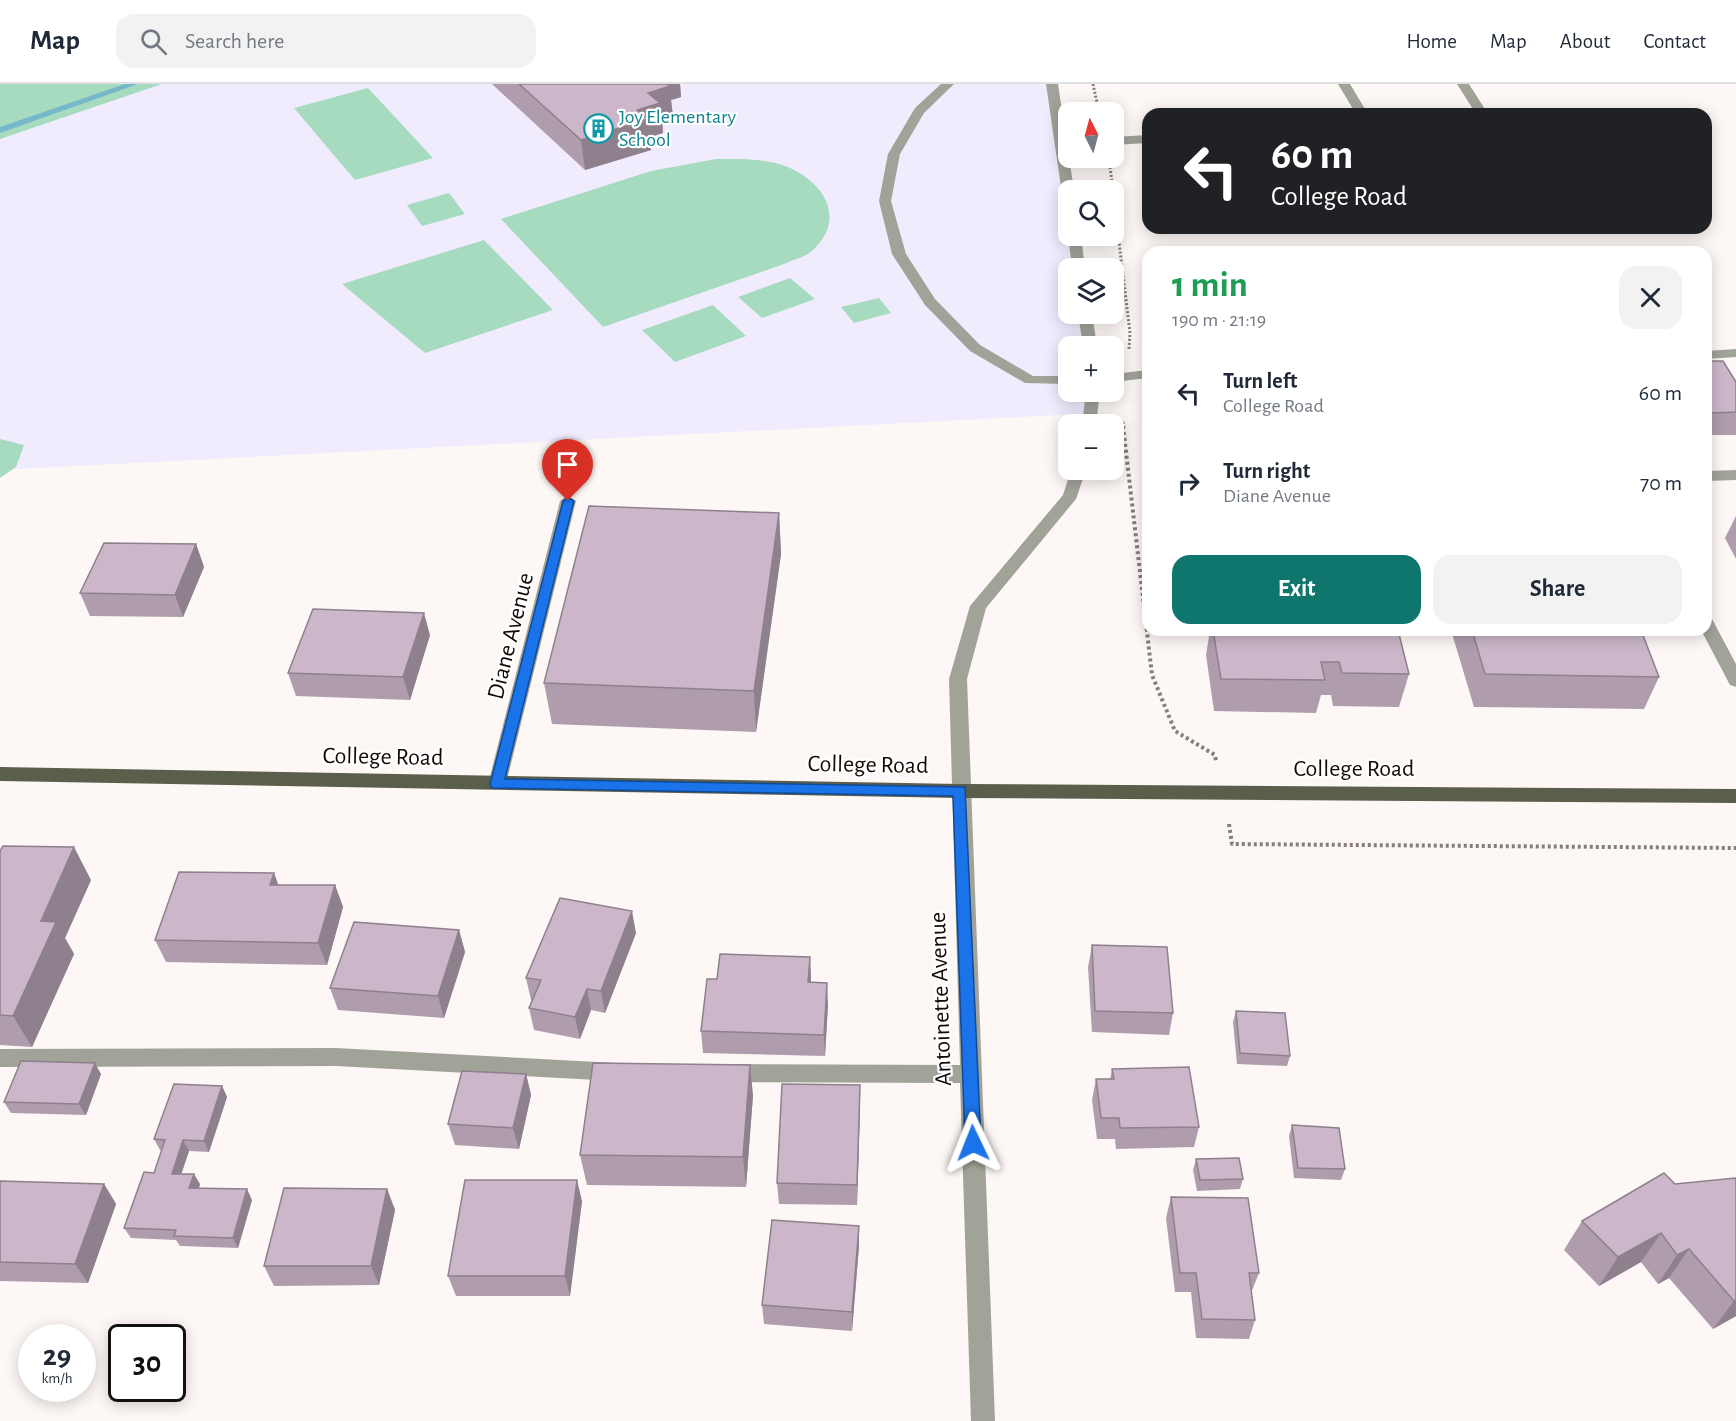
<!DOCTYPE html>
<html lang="en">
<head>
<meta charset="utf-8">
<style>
	:root { --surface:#fff; --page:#f2f2f3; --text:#1f2937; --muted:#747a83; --line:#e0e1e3; --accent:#0f766e }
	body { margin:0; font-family:"Alegreya Sans",sans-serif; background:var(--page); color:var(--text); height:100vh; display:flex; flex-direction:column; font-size:22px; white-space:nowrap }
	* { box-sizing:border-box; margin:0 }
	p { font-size:20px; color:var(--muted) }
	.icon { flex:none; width:33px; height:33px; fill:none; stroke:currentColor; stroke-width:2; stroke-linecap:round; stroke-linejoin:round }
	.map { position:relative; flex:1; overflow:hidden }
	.drawer { position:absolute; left:1142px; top:162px; width:570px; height:390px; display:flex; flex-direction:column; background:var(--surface); border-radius:18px; box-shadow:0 3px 15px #0003 }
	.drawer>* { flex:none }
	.banner { position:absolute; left:1142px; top:24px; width:570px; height:126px; border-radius:18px; box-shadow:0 3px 15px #0003; background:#202124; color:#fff; overflow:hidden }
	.needle { width:39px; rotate:354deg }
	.fabs { position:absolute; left:1058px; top:18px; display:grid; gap:12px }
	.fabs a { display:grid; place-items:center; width:66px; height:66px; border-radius:12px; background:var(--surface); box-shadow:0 3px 15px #0003; font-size:30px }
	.speed { position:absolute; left:18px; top:1240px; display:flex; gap:12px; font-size:30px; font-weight:700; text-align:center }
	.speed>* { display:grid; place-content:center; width:78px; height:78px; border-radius:50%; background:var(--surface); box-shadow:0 3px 15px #0003; line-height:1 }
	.speed small { font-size:15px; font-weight:400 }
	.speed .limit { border:3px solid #111; border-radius:9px; background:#fff; color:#111 }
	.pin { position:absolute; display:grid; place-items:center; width:51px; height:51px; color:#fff; margin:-62px -26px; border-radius:50% 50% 50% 0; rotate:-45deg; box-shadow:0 0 6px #0007 }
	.pin .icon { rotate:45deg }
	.me { position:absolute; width:66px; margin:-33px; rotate:358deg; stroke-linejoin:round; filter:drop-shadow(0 0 4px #0008) }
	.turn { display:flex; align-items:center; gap:21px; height:126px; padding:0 30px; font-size:27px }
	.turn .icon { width:78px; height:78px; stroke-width:2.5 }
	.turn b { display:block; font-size:42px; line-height:51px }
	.round { display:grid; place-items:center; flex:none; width:63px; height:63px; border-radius:18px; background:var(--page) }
	.headline { display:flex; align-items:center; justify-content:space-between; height:102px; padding:0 30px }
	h1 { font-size:36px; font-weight:600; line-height:45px; color:#1e9e55 }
	.action { display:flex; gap:12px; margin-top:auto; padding:12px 30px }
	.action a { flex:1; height:69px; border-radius:18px; background:var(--accent); color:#fff; font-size:24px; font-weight:600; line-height:69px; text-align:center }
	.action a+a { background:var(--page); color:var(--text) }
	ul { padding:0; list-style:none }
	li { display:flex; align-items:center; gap:18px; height:90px; padding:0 30px }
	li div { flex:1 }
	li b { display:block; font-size:22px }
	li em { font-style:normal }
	header { display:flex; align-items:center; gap:36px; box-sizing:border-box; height:84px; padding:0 30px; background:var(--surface); border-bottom:2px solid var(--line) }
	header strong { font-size:28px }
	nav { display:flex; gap:33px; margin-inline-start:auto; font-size:21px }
	.search { width:420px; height:54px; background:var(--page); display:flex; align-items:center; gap:15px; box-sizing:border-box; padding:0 21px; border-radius:18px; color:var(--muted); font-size:22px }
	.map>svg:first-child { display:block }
	.education { fill:#f0ecfe }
	.green { fill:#a6dbbf }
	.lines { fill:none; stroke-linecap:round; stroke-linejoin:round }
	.stream { fill:#76b7ca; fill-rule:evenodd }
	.path-far1 { stroke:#857e7b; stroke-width:3; stroke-dasharray:2 2; stroke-linecap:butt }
	.path { stroke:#857e7b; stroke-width:4; stroke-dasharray:3 3; stroke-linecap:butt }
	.minor { fill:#a1a399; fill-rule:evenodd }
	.major { fill:#5a5e4b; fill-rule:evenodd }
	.wall { fill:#af9dad }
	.shaded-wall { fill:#8e808d }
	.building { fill:#cbb7c9; stroke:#8e808d; stroke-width:1.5 }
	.route { fill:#1a73e8; stroke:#114b97; stroke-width:1.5 }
	.labels { text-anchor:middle; stroke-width:4.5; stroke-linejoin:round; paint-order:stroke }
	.far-culture-label { font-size:20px; fill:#0d838f; stroke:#fff; text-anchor:start }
	.street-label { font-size:24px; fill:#130b07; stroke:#fff }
</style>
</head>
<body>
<header>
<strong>Map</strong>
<div class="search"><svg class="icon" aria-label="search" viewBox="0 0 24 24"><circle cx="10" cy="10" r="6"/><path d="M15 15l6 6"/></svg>Search here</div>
<nav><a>Home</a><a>Map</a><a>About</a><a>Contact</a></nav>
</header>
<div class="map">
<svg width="1736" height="1337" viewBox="0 0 1736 1337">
	<rect width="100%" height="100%" fill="#fdf8f5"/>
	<path class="education" d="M 134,0 L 1052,0 L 1068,110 L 1068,152 L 1074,152 L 1079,184 L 1068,184 L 1068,230 L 1085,230 L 1090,262 L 1068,262 L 1068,308 L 1096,308 L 1098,329 L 0,386 L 0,46 Z"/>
	<g class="green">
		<path d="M 0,0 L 162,0 L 0,55 Z"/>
		<path d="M 368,4 L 433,74 L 355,96 L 294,24 Z"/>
		<path d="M 716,75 C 739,75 763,74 785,82 C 822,96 848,133 813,166 C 806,173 792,176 784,180 L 603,243 L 501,135 L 651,87 Z"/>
		<path d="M 449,109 L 465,130 L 422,142 L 407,121 Z"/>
		<path d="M 484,156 L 553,226 L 425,269 L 342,200 Z"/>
		<path d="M 790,194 L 815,215 L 762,234 L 738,213 Z"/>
		<path d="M 879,214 L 891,229 L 854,239 L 841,223 Z"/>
		<path d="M 713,221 L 746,252 L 675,278 L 642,246 Z"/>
		<path d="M 0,355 L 24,361 L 16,383 L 0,394 Z"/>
	</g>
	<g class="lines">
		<path class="stream" d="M 125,0 L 138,0 L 0,49 L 0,43 Z"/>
		<g class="path-far1">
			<path d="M 1093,0 L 1099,28"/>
			<path d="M 1110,83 L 1113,106"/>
			<path d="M 1113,108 L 1130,249 L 1129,265"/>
			<path d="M 1123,338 L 1124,343"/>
		</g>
		<g class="path">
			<path d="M 1123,342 L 1152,591 L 1175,647 L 1215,671 L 1216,677"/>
			<path d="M 1229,740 L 1232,760 L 1736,764"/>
		</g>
		<g class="minor">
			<path d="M 941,0 L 954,0 L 924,29 L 900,70 L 891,117 L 906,170 L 935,215 L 980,261 L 1033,292 L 1068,292 L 1068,300 L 1025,299 L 970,267 L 925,221 L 892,170 L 879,117 L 888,70 L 915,24 Z"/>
			<path d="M 1046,0 L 1058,0 L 1074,106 L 1068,106 L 1068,114 L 1062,110 Z"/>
			<path d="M 1338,0 L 1350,0 L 1368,30 L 1356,30 Z"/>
			<path d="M 1457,0 L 1469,0 L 1488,30 L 1476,30 Z"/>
			<path d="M 1148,51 L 1148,59 L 1113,61 L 1113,53 Z"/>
			<path d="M 1068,151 L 1081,152 L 1085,184 L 1072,184 Z"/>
			<path d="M 1078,230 L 1092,230 L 1097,262 L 1083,262 Z"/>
			<path d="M 1736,265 L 1736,273 L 1706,275 L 1706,267 Z"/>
			<path d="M 1148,286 L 1148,294 L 1113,298 L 1113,290 Z"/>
			<path d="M 1086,308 L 1100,308 L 1096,340 L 1082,340 Z"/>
			<path d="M 1071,386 L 1086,386 L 1076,415 L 986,524 L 967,595 L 995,1337 L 971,1337 L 960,999 L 727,998 L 720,995 L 716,989 L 720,983 L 727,980 L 960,981 L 949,595 L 970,522 L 1063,411 Z"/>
			<path d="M 1736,386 L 1736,396 L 1706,397 L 1706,387 Z"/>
			<path d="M 568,412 L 576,417 L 506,700 L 503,705 L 491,705 L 488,700 L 560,417 Z"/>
			<path d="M 1706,533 L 1712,535 L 1736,580 L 1736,603 L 1730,601 L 1701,546 L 1706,546 Z"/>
			<path d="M 336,964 L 616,979 L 623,982 L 627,988 L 623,994 L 616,997 L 336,982 L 0,983 L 0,965 Z"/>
		</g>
		<path class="major" d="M 0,683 L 960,700 L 1736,705 L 1736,719 L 960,714 L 0,697 Z"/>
	</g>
	<g class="wall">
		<path d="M 492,0 L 680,0 L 681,13 L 671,16 L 673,32 L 662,36 L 663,49 L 650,53 L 651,66 L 585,86 Z"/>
		<path d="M 1706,277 L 1736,298 L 1736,351 L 1706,351 Z"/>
		<path d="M 779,429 L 781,470 L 756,648 L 552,640 L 544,599 Z"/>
		<path d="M 1736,432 L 1736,475 L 1725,454 Z"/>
		<path d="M 196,460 L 204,483 L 183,533 L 90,532 L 80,509 Z"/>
		<path d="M 1210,546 L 1398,546 L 1409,590 L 1399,623 L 1333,622 L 1331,611 L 1321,611 L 1316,629 L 1214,627 L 1206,571 Z"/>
		<path d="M 1451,546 L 1641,546 L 1659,593 L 1644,625 L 1474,623 Z"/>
		<path d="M 430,551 L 410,616 L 296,612 L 288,589 Z"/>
		<path d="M 0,767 L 91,796 L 65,854 L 74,870 L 32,963 L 0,961 Z"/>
		<path d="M 274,789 L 278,801 L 335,801 L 343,823 L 327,881 L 166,878 L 155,856 Z"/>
		<path d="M 459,846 L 465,868 L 444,934 L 338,926 L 330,904 Z"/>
		<path d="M 636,849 L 605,929 L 591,926 L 580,955 L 534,946 L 529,924 L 532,916 L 531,916 L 526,894 Z"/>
		<path d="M 1092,861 L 1173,929 L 1169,951 L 1092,948 L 1088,883 Z"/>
		<path d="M 810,873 L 811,898 L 828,920 L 825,972 L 703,969 L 701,947 L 717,895 Z"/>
		<path d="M 1236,927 L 1290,972 L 1287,982 L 1237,980 L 1233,938 Z"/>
		<path d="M 1112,985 L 1199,1043 L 1194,1063 L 1116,1065 L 1115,1055 L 1097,1055 L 1092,1016 L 1096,995 L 1110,995 Z"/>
		<path d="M 101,990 L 86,1031 L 11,1029 L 4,1018 Z"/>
		<path d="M 526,990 L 531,1011 L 519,1065 L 455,1061 L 448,1040 Z"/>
		<path d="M 222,1002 L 227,1013 L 209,1068 L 189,1067 L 181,1090 L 200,1100 L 199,1104 L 252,1116 L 238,1164 L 180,1162 L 176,1156 L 131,1154 L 124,1144 L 154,1089 L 162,1066 L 160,1066 L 154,1055 Z"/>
		<path d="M 753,1011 L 746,1103 L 587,1101 L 580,1071 Z"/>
		<path d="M 860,1022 L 857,1121 L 779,1120 L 777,1099 Z"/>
		<path d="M 1292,1041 L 1345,1085 L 1341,1096 L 1294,1094 L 1289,1052 Z"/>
		<path d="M 1196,1075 L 1243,1095 L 1240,1105 L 1197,1107 L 1193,1086 Z"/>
		<path d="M 1736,1094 L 1736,1232 L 1713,1245 L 1669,1194 L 1658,1200 L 1641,1178 L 1599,1202 L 1564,1166 L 1582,1137 Z"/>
		<path d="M 0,1097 L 104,1100 L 116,1120 L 88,1199 L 0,1197 Z"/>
		<path d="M 387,1105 L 395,1126 L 379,1201 L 274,1202 L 264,1182 Z"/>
		<path d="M 1171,1113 L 1259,1189 L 1251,1209 L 1255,1236 L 1249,1255 L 1196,1254 L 1191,1208 L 1175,1208 L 1166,1134 Z"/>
		<path d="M 582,1117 L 570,1212 L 456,1212 L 448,1192 Z"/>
		<path d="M 859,1162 L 852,1247 L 764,1240 L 762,1221 Z"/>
	</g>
	<g class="shaded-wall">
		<path d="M 656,0 L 680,0 L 681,13 L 671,16 L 673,32 L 662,36 L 663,49 L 650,53 L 651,66 L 585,86 L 581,56 L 637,26 Z"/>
		<path d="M 779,429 L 781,470 L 756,648 L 754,607 Z"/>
		<path d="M 196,460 L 204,483 L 183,533 L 175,511 Z"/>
		<path d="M 424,529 L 430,551 L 410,616 L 403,593 Z"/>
		<path d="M 74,763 L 91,796 L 65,854 L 74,870 L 32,963 L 13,932 L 41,837 Z"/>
		<path d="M 274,789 L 282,811 L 270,801 Z"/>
		<path d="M 335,801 L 343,823 L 327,881 L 318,859 Z"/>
		<path d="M 632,827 L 636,849 L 605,929 L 601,907 Z"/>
		<path d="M 459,846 L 465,868 L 444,934 L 438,912 Z"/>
		<path d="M 810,873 L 811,895 L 809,920 L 808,898 Z"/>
		<path d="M 827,899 L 828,920 L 825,972 L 824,951 Z"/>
		<path d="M 587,905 L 591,926 L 580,955 L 575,933 Z"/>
		<path d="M 95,979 L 101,990 L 86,1031 L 79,1020 Z"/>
		<path d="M 750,981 L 753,1011 L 746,1103 L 743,1073 Z"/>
		<path d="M 526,990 L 531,1011 L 519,1065 L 513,1044 Z"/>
		<path d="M 860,1001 L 860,1022 L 857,1121 L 857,1101 Z"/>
		<path d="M 222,1002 L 227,1013 L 209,1068 L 204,1057 Z"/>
		<path d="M 183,1056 L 189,1067 L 178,1100 L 172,1090 Z"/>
		<path d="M 194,1090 L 200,1100 L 195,1114 L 189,1104 Z"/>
		<path d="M 577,1096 L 582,1117 L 570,1212 L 565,1192 Z"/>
		<path d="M 104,1100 L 116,1120 L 88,1199 L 75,1180 Z"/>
		<path d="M 247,1105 L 252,1116 L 238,1164 L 233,1154 Z"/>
		<path d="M 387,1105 L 395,1126 L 379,1201 L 371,1182 Z"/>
		<path d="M 859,1142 L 859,1162 L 852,1247 L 852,1228 Z"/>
		<path d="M 1661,1149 L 1641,1178 L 1599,1202 L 1618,1173 Z"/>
		<path d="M 1689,1165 L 1669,1194 L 1658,1200 L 1677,1171 Z"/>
		<path d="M 1736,1216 L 1736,1232 L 1713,1245 L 1734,1217 Z"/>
	</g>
	<g class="building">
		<path d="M 519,0 L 667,0 L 670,2 L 648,9 L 660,19 L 637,26 L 648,35 L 581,56 Z"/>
		<path d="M 1706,277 L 1723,277 L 1736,298 L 1736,328 L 1711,329 L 1706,319 Z"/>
		<path d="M 589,422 L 779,429 L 754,607 L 544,599 Z"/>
		<path d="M 104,459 L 196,460 L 175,511 L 80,509 Z"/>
		<path d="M 313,525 L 424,529 L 403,593 L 288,589 Z"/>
		<path d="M 1213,546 L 1398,546 L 1409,590 L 1342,589 L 1339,578 L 1321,578 L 1325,596 L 1221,595 Z"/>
		<path d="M 1472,546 L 1641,546 L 1659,593 L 1485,590 Z"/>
		<path d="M 3,762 L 74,763 L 41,837 L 56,838 L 13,932 L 0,931 L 0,767 Z"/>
		<path d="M 179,788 L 274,789 L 270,801 L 335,801 L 318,859 L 155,856 Z"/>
		<path d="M 560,814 L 632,827 L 601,907 L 587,905 L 575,933 L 529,924 L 541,896 L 526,894 Z"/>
		<path d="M 354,838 L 459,846 L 438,912 L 330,904 Z"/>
		<path d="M 1092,861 L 1167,863 L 1173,929 L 1095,927 Z"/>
		<path d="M 720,870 L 810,873 L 808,898 L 827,899 L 824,951 L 701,947 L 707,895 L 717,895 Z"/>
		<path d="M 1236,927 L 1285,929 L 1290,972 L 1240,969 Z"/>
		<path d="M 21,977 L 95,979 L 79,1020 L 4,1018 Z"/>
		<path d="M 593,979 L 750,981 L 743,1073 L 580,1071 Z"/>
		<path d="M 1189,983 L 1199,1043 L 1120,1044 L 1119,1034 L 1101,1034 L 1096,995 L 1114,995 L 1112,985 Z"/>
		<path d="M 462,987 L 526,990 L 513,1044 L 448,1040 Z"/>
		<path d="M 174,1000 L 222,1002 L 204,1057 L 183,1056 L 172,1090 L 194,1090 L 189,1104 L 247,1105 L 233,1154 L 174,1152 L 176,1146 L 124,1144 L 144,1088 L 154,1089 L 165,1056 L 154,1055 Z"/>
		<path d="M 782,1000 L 860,1001 L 857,1101 L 777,1099 Z"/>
		<path d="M 1292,1041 L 1339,1044 L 1345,1085 L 1298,1084 Z"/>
		<path d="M 1239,1074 L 1243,1095 L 1200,1096 L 1196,1075 Z"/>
		<path d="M 1664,1089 L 1675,1100 L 1736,1094 L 1736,1216 L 1734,1217 L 1689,1165 L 1677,1171 L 1661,1149 L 1618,1173 L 1582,1137 Z"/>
		<path d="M 465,1096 L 577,1096 L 565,1192 L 448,1192 Z"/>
		<path d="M 0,1097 L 104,1100 L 75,1180 L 0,1178 Z"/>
		<path d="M 284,1104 L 387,1105 L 371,1182 L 264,1182 Z"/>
		<path d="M 1171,1113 L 1248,1114 L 1259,1189 L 1249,1189 L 1255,1236 L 1202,1235 L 1196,1189 L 1180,1189 Z"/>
		<path d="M 772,1136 L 859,1142 L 852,1228 L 762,1221 Z"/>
	</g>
	<path class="route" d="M 568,413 L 574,417 L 505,695 L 965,703 L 981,1059 L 979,1065 L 973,1067 L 967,1065 L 965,1059 L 953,712 L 492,704 L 490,700 L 563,417 Z"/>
	<defs>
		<symbol id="building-ring" viewBox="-11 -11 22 22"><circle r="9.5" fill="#fff" stroke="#0f9aa8" stroke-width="1.5"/><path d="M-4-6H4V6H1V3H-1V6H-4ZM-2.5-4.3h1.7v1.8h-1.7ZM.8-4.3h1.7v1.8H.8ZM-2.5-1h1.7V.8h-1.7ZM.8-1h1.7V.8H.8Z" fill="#0f9aa8"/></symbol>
	</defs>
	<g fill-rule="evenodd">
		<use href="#building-ring" x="582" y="28" width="33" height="33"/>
	</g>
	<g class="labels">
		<g class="far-culture-label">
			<text x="619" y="39">Joy Elementary<tspan x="619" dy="23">School</tspan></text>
		</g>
		<g class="street-label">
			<text transform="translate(510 552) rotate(-76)" y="8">Diane Avenue</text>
			<text transform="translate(383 672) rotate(1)" y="8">College Road</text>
			<text transform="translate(868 680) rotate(1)" y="8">College Road</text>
			<text x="1354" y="692">College Road</text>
			<text transform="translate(940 915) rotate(-92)" y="8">Antoinette Avenue</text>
		</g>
	</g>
</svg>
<div class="fabs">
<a><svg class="needle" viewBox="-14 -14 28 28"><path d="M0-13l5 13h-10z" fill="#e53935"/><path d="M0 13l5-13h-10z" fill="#747a83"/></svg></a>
<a><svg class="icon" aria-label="search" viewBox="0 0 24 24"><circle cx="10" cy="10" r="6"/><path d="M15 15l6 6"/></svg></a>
<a><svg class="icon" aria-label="layers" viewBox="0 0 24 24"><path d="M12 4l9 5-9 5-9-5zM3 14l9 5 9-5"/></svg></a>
<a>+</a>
<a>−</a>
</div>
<div class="speed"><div>29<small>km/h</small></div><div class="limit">30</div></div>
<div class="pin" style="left:568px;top:417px;background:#d93025"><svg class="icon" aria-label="arrive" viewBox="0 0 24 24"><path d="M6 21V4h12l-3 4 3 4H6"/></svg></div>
<svg class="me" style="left:973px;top:1059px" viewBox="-20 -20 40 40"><path d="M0-17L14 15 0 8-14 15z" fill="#1a73e8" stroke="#fff" stroke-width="4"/></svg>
<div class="banner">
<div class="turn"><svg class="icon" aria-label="left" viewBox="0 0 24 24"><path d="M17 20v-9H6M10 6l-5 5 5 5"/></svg><div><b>60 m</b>College Road</div></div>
</div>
<section class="drawer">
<div class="headline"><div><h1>1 min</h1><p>190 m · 21:19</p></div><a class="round"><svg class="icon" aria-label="close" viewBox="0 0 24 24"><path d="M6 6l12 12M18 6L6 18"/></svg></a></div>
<ul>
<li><svg class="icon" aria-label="left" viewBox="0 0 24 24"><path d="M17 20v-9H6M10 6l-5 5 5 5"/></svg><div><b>Turn left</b><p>College Road</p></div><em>60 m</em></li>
<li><svg class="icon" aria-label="right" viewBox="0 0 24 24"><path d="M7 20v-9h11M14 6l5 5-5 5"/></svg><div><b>Turn right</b><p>Diane Avenue</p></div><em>70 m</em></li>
</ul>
<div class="action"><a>Exit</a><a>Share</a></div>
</section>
</div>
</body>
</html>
